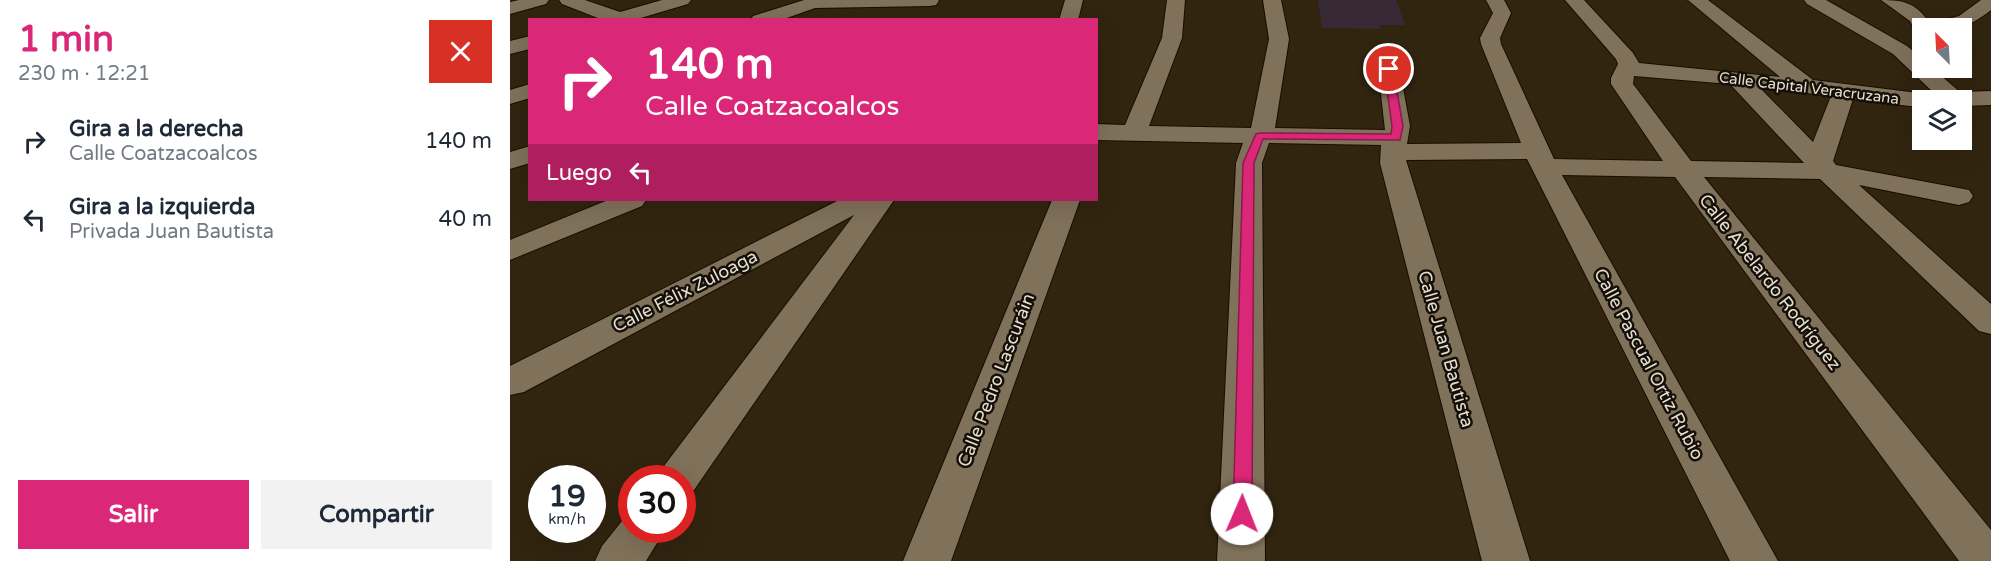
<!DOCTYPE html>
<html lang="es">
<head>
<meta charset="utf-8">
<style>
	:root { --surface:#fff; --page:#f2f2f3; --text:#1f2937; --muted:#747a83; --accent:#db2777 }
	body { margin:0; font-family:"Varela Round",sans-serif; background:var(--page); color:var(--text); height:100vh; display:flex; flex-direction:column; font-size:22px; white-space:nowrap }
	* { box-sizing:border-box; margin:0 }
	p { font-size:20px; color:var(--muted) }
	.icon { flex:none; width:33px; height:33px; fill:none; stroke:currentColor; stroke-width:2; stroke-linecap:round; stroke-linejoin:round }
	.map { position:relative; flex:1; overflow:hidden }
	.panel { display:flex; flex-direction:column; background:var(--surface); width:510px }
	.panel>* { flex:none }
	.guide { position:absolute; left:18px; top:18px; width:570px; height:183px; border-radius:0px; box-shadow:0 6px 24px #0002; background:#db2777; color:#fff; overflow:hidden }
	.needle { width:39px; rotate:336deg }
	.fabs { position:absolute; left:1402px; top:18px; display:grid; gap:12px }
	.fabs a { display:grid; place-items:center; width:60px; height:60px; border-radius:0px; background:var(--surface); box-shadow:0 6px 24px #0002; font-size:30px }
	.speed { position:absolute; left:18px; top:465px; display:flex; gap:12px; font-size:30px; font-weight:700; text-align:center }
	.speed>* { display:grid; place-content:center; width:78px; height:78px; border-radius:50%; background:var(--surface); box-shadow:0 6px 24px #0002; line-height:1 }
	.speed small { font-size:15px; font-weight:400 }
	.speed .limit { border:9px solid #d22; background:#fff; color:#111 }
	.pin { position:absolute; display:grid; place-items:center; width:51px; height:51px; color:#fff; margin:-26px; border:3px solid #fff; border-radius:50%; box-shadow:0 2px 6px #0007 }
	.me { position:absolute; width:66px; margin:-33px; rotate:1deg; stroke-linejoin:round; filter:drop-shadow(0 0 4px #0008) }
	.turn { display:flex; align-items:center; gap:21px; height:126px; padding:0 18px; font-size:27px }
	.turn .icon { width:78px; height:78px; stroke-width:2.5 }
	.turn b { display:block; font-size:42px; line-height:51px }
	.then { display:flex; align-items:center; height:57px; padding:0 18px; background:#0003; gap:12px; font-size:22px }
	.round { display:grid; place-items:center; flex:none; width:63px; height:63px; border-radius:0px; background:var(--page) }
	.summary { display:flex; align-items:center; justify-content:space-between; height:102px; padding:0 18px }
	h1 { font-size:36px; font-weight:700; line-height:45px; color:var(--accent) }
	.button { display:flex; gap:12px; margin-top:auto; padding:12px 18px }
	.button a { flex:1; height:69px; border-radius:0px; background:var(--accent); color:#fff; font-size:24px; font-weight:700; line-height:69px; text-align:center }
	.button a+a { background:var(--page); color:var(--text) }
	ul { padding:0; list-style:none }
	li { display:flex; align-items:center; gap:18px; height:78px; padding:0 18px }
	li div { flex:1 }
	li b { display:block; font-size:22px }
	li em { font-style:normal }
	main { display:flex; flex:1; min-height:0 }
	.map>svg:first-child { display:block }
	.education { fill:#372936 }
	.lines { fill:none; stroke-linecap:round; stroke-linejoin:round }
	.minor-casing { stroke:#190d00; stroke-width:2 }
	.minor { fill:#80715a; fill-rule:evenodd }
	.route { fill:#db2777; stroke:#8e194d; stroke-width:1.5 }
	.labels { text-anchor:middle; stroke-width:5; stroke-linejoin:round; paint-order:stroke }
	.far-street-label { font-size:15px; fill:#e5ddd0; stroke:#140f07 }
	.street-label { font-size:18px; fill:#e5ddd0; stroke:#140f07 }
</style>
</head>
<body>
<main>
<section class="panel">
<div class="summary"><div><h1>1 min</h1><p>230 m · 12:21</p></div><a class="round" style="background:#d93025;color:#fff"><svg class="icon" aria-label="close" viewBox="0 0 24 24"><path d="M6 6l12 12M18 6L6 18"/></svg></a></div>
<ul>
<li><svg class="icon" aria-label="right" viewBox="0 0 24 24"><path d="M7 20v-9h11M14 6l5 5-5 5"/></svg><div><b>Gira a la derecha</b><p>Calle Coatzacoalcos</p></div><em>140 m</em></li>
<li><svg class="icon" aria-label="left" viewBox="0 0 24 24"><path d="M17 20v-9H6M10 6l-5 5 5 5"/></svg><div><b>Gira a la izquierda</b><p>Privada Juan Bautista</p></div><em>40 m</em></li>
</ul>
<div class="button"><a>Salir</a><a>Compartir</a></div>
</section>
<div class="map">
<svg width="1481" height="561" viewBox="0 0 1481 561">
	<rect width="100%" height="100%" fill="#312510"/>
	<path class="education" d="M 808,0 L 886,0 L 895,25 L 870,25 L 870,29 L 812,28 Z"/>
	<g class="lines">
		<defs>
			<g id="minor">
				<path d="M 9,0 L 39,0 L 36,4 L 0,14 L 0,2 Z"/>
				<path d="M 49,0 L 75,0 L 110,12 L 152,0 L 181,0 L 178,4 L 124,20 L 93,20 L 52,4 Z"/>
				<path d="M 294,0 L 428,0 L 429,1 L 426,5 L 420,6 L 305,8 L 271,20 L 241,20 L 243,16 Z"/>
				<path d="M 555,0 L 573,0 L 568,20 L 549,20 Z"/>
				<path d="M 657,0 L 675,0 L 672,38 L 639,126 L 741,128 L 759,39 L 753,0 L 771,0 L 779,39 L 765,128 L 875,130 L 866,50 L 869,46 L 876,44 L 883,46 L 886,50 L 900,126 L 897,144 L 1011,143 L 971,44 L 970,38 L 983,13 L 976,0 L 994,0 L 1001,13 L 990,38 L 991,44 L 1044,159 L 1153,161 L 1101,84 L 1101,78 L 1108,64 L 1106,59 L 1055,0 L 1074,0 L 1123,53 L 1129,63 L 1270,77 L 1178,0 L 1198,0 L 1303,80 L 1408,93 L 1424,93 L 1383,54 L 1297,4 L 1294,0 L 1316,0 L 1397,46 L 1413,59 L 1413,68 L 1422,68 L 1450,92 L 1481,91 L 1481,105 L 1452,106 L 1452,100 L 1413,100 L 1413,107 L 1408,107 L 1343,99 L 1323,161 L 1326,165 L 1459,190 L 1463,196 L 1459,202 L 1449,205 L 1349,185 L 1481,304 L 1481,334 L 1469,331 L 1310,179 L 1194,177 L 1481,530 L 1481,561 L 1449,561 L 1165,177 L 1052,175 L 1268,561 L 1220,561 L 1017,159 L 896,160 L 1020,561 L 972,561 L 870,163 L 871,145 L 759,143 L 752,163 L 755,561 L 707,561 L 726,163 L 733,143 L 586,140 L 586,124 L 615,125 L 652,38 ZM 1124,76 L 1220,84 L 1294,163 L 1181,161 L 1123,84 ZM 1249,87 L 1321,96 L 1303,142 Z"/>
				<path d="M 1371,0 C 1394,0 1407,3 1420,24 L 1449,16 L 1471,0 L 1481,0 L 1481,10 C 1454,31 1446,28 1413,28 L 1413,34 L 1406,32 L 1400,21 Z"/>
				<path d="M 20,36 L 20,49 L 0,54 L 0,41 Z"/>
				<path d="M 20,84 L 20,98 L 0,104 L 0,90 Z"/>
				<path d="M 20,146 L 20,163 L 0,169 L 0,152 Z"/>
				<path d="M 98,200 L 136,200 L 132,206 L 0,260 L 0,240 Z"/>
				<path d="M 329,200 L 384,200 L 184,490 L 172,494 L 172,478 L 147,478 L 154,466 L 344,215 L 14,392 L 0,395 L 0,366 Z"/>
				<path d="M 542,200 L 570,200 L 441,561 L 393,561 Z"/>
				<path d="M 122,514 L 122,530 L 155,530 L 136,561 L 85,561 L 92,546 L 116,516 Z"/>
			</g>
		</defs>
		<use href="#minor" class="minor-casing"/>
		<use href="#minor" class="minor"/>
	</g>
	<path class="route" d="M 879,66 L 883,69 L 893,126 L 890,140 L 753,139 L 744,163 L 742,514 L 739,520 L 732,522 L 726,520 L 723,514 L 733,163 L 746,134 L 750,133 L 881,134 L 882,126 L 874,69 Z"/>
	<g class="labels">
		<g class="far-street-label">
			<text transform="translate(1299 88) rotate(7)" y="5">Calle Capital Veracruzana</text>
		</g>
		<g class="street-label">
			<text transform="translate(1260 282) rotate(52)" y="6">Calle Abelardo Rodríguez</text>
			<text transform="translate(175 291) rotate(-27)" y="6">Calle Félix Zuloaga</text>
			<text transform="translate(936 349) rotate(74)" y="6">Calle Juan Bautista</text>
			<text transform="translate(1139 364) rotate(62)" y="6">Calle Pascual Ortiz Rubio</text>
			<text transform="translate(486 380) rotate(-69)" y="6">Calle Pedro Lascuráin</text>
		</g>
	</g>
</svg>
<div class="fabs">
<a><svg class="needle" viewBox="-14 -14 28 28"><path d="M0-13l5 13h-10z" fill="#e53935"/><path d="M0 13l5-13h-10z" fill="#747a83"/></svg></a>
<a><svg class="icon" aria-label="layers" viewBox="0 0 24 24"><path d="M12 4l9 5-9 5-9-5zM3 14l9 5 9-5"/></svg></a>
</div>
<div class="speed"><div>19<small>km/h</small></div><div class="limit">30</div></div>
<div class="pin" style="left:879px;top:69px;background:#d93025"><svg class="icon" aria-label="arrive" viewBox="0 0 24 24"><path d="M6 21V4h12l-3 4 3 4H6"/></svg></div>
<svg class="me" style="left:732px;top:514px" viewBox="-20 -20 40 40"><circle r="19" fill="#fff"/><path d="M0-13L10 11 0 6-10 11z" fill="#db2777"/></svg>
<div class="guide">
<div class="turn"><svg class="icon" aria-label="right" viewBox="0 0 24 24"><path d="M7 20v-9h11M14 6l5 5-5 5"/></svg><div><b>140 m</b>Calle Coatzacoalcos</div></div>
<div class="then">Luego<svg class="icon" aria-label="left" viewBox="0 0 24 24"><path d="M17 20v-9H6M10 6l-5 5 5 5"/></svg></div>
</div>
</div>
</main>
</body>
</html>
